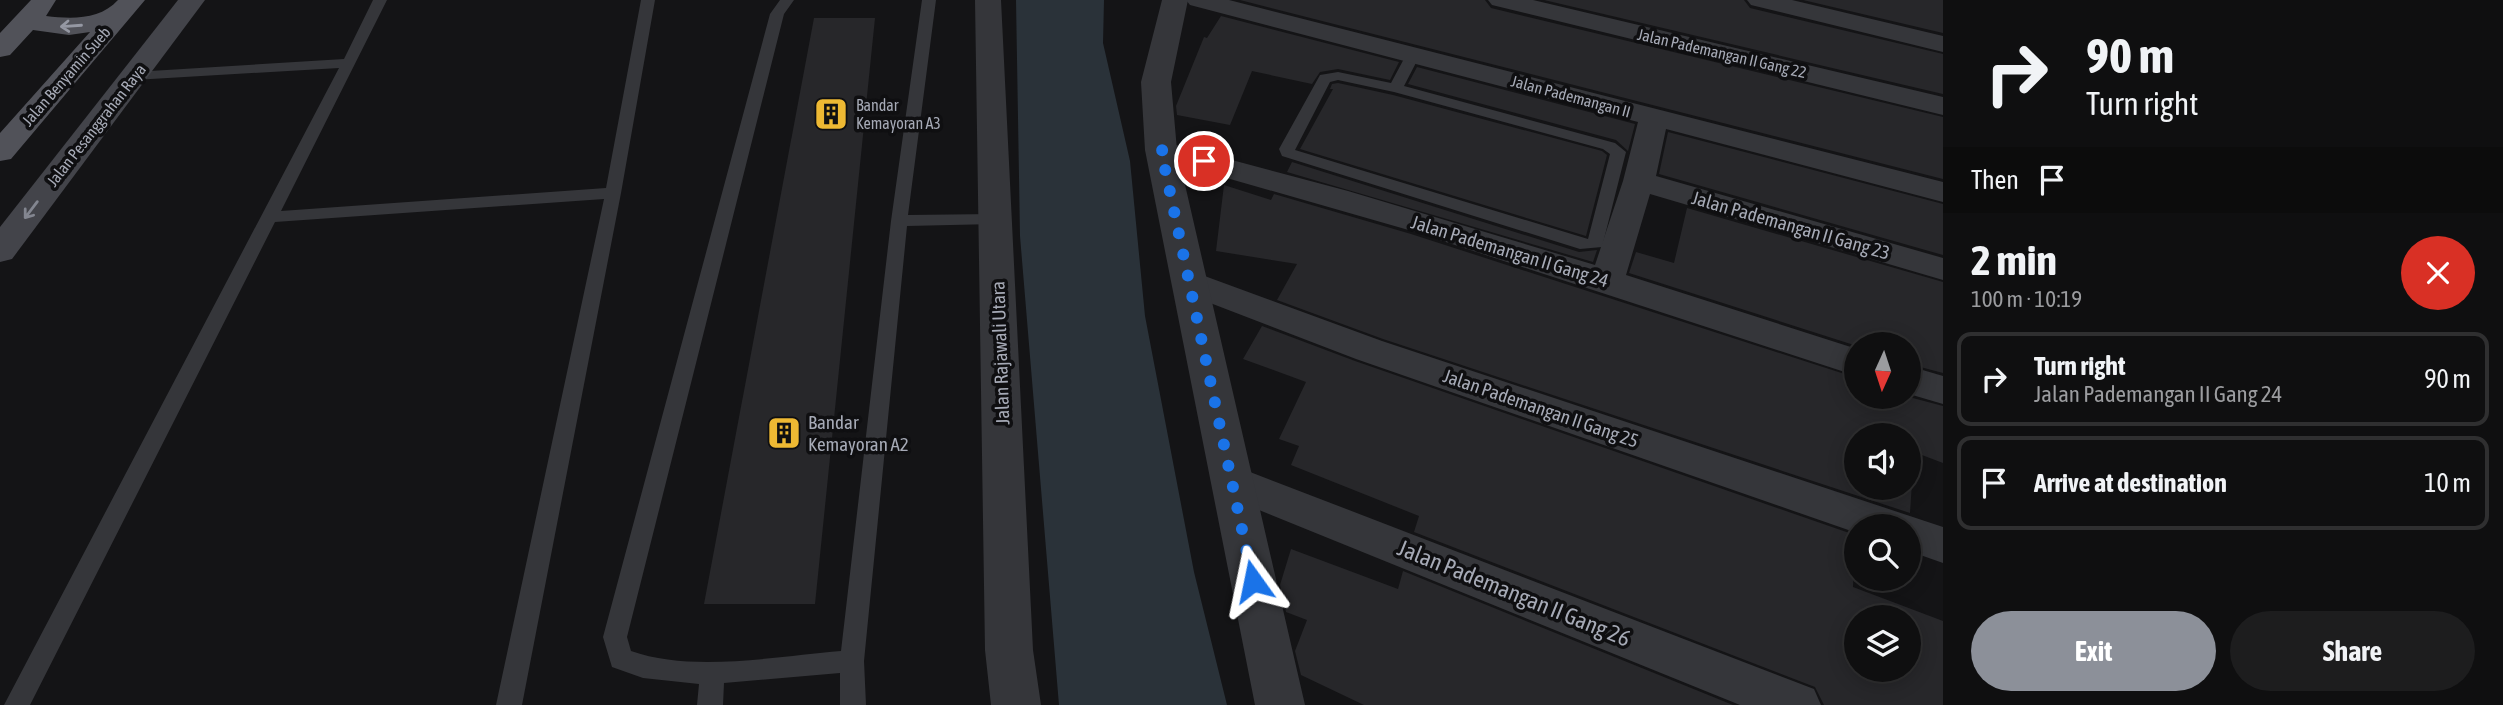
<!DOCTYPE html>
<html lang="en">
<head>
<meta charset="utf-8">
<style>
	:root { --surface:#0f0f10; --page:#1d1d1e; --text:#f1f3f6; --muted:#9b9c9f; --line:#2f2f30; --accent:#8c9099 }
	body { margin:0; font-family:"Asap Condensed",sans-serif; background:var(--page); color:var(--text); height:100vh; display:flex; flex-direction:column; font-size:26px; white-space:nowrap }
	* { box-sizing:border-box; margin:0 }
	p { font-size:23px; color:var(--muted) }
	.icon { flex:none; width:38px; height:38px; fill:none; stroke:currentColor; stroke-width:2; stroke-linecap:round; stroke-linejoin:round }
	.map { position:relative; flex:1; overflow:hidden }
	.side { display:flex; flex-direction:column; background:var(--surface); width:560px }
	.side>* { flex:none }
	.hud { background:#0f0f10; color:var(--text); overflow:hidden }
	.needle { width:46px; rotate:183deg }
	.buttons { position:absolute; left:1844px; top:332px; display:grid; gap:14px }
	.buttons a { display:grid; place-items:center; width:77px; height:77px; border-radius:50%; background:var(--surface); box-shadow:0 4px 18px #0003,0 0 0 2px var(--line); font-size:35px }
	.pin { position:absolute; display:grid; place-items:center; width:60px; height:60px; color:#fff; margin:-30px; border:4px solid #fff; border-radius:50%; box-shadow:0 2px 7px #0007 }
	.me { position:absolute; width:77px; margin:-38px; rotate:348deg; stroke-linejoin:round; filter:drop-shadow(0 0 5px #0008) }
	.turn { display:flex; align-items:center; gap:24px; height:147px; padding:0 28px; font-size:32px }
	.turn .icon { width:91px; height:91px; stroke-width:2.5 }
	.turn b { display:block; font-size:49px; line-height:60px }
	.then { display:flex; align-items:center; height:66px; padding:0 28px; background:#0003; gap:14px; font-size:26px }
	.round { display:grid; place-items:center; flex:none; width:74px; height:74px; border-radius:37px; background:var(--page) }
	.headline { display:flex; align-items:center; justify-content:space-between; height:119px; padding:0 28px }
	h1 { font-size:42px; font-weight:700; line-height:52px }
	.cta { display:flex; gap:14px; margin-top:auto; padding:14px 28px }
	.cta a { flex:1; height:80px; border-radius:42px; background:var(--accent); color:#fff; font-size:28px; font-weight:700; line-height:80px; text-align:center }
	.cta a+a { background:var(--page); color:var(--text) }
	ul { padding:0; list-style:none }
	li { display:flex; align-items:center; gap:21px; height:94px; margin:0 14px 10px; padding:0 14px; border:4px solid var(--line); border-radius:14px }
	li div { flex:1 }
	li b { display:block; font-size:26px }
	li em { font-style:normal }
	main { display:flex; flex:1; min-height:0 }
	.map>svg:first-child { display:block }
	.water { fill:#2a3239 }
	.building { fill:#27272a; fill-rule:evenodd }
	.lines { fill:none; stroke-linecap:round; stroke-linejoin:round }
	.service { fill:#35363a; fill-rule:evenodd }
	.minor { fill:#35363a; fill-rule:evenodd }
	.tertiary { fill:#35363a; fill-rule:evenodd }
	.secondary { fill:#43444a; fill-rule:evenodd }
	.primary { fill:#515259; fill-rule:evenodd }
	.oneway { stroke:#9598a3 }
	.oneway2 { stroke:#838690 }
	.route { stroke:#1a73e8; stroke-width:12; stroke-dasharray:0 21.6 }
	.labels { text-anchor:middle; stroke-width:7; stroke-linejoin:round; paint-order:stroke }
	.far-street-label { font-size:16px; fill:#a6aab6; stroke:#0f0f11 }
	.far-poi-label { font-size:16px; fill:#a6aab6; stroke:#0f0f11; text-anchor:start }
	.street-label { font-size:19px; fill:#a6aab6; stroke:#0f0f11 }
	.poi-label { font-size:19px; fill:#a6aab6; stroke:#0f0f11; text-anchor:start }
	.near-street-label { font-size:23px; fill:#a6aab6; stroke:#0f0f11 }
</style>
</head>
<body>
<main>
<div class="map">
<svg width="1943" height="705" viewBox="0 0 1943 705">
	<rect width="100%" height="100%" fill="#141416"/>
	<path class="water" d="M 1016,0 L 1104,0 L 1103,43 L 1130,161 L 1145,316 L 1194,572 L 1227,705 L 1059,705 L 1020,236 Z"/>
	<g class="building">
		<path d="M 1240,0 L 1485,0 L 1491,8 L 1943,117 L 1943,179 Z"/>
		<path d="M 1544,0 L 1744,0 L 1750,8 L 1943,54 L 1943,94 Z"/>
		<path d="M 1803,0 L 1943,0 L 1943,33 Z"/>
		<path d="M 1221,16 L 1399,62 L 1390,80 L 1338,69 L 1320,72 L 1312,84 L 1252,71 L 1230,125 L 1177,115 L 1176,106 L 1204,37 L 1207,38 Z"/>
		<path d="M 814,18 L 875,18 L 815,604 L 704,604 Z"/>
		<path d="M 1417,67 L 1635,124 L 1628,151 L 1616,140 L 1408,84 Z"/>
		<path d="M 1338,83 L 1393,95 L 1602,151 L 1607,155 L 1586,236 L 1300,149 L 1333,89 L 1330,89 L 1332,84 Z"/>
		<path d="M 1668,132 L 1943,204 L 1943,255 L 1659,174 Z"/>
		<path d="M 1292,162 L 1579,252 L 1597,250 L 1593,262 L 1287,172 Z"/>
		<path d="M 1224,185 L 1271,200 L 1274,194 L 1411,234 L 1857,378 L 1857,397 L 1909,397 L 1943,406 L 1943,463 L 1914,452 L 1910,513 L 1383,339 L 1277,300 L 1297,264 L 1216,251 ZM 1857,436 L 1909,436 L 1909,488 L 1857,488 Z"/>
		<path d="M 1687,208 L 1943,282 L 1943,373 L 1909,364 L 1909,345 L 1857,346 L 1629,273 L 1636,252 L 1674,263 Z"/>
		<path d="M 1262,326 L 1355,361 L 1855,535 L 1853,587 L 1943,621 L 1943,705 L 1824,705 L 1815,687 L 1414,532 L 1419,516 L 1291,465 L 1299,446 L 1279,439 L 1306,382 L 1243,359 ZM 1857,618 L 1909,618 L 1909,670 L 1857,670 Z"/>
		<path d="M 1291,549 L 1398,589 L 1403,571 L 1733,705 L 1364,705 L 1301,675 L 1295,651 L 1307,620 L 1286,612 L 1280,585 Z"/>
	</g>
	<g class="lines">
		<g class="service">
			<path d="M 373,0 L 387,0 L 281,211 L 606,188 L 641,0 L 655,0 L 621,193 L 522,705 L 496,705 L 604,199 L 275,222 L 30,705 L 4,705 L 339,68 L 134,80 L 127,76 L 134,72 L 344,59 Z"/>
			<path d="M 780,0 L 794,0 L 784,14 L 627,637 L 631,651 C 693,673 777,656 841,651 L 891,221 L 922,0 L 936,0 L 908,215 L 995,214 L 1003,219 L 995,224 L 907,226 L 864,661 L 866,705 L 840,705 L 840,673 L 724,683 L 723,705 L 697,705 L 699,684 L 643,678 L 612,667 L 603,637 L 770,14 Z"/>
			<path d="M 1413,51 L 1420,55 L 1404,86 L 1615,143 L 1626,152 L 1602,247 L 1580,249 L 1282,156 L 1279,149 L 1320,75 L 1338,72 L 1391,83 L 1406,55 ZM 1338,80 L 1394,92 L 1603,149 L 1610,154 L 1588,239 L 1295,150 L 1330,82 Z"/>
		</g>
		<g class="minor">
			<path d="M 1186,0 L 1229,0 L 1943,182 L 1943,202 L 1666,129 L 1656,176 L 1943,258 L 1943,280 L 1650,194 L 1626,275 L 1857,349 L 1857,376 L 1412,231 L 1150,156 L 1146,150 L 1150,144 L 1161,141 L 1348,191 L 1595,265 L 1623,181 L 1638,122 L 1190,5 Z"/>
			<path d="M 1488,0 L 1533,0 L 1943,97 L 1943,115 L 1492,5 Z"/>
			<path d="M 1747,0 L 1792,0 L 1943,36 L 1943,52 L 1751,5 Z"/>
			<path d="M 1191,271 L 1382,341 L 1943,527 L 1943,563 L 1909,551 L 1909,527 L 1857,527 L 1857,533 L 1356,359 L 1179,291 L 1174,283 L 1179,275 Z"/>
			<path d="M 1909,366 L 1943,376 L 1943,404 L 1909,394 Z"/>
			<path d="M 1232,465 L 1814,689 L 1821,705 L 1740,705 L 1217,493 L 1211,481 L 1217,469 Z"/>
		</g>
		<g class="tertiary">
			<path d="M 975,0 L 1001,0 L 1033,650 L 1041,705 L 991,705 L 985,650 Z"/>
			<path d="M 1162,0 L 1188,0 L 1171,82 L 1177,150 L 1305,705 L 1255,705 L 1145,150 L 1141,82 Z"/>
		</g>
		<path class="secondary" d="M 178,0 L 205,0 L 12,259 L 0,262 L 0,227 Z"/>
		<path class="primary" d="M 31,0 L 56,0 L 46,16 C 72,19 100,20 118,0 L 145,0 L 11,159 L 0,161 L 0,133 L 90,32 L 69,35 L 33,30 L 10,55 L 0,57 L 0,33 Z"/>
	</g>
	<defs><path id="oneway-shaft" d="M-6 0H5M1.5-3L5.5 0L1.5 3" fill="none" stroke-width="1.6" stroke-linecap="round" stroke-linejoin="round" transform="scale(1.75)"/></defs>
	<use class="oneway" href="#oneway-shaft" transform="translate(71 26) rotate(176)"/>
	<use class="oneway2" href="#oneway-shaft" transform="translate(31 210) rotate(127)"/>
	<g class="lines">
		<path class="route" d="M 1204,161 L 1161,150 L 1253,581"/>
	</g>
	<defs>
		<symbol id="building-square" viewBox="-11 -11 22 22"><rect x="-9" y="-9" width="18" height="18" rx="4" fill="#eeb933" stroke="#0f0f11"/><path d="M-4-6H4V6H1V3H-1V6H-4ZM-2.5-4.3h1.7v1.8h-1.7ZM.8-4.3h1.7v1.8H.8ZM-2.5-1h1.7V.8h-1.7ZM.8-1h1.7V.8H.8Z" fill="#111"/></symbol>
	</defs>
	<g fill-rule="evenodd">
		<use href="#building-square" x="812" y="95" width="38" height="38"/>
		<use href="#building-square" x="765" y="414" width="38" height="38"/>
	</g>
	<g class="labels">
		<g class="far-street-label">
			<text transform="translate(1722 53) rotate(13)" y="6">Jalan Pademangan II Gang 22</text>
			<text transform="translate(66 76) rotate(-49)" y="6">Jalan Benyamin Sueb</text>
			<text transform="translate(1571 96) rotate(15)" y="6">Jalan Pademangan II</text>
			<text transform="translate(96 125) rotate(-52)" y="6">Jalan Pesanggrahan Raya</text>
		</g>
		<g class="far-poi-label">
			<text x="856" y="111">Bandar<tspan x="856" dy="18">Kemayoran A3</tspan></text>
		</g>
		<g class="street-label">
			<text transform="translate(1791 225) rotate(16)" y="7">Jalan Pademangan II Gang 23</text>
			<text transform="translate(1510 251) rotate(17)" y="7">Jalan Pademangan II Gang 24</text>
			<text transform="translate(1000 353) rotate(-92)" y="7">Jalan Rajawali Utara</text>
			<text transform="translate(1541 408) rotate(19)" y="7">Jalan Pademangan II Gang 25</text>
		</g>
		<g class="poi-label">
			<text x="808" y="429">Bandar<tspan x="808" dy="22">Kemayoran A2</tspan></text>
		</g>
		<g class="near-street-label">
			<text transform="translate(1514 593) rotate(22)" y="8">Jalan Pademangan II Gang 26</text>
		</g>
	</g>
</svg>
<div class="buttons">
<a><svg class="needle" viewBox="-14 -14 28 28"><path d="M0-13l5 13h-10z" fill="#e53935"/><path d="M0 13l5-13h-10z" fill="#9b9c9f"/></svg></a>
<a><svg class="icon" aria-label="sound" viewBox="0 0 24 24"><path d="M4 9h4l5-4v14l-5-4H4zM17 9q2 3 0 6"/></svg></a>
<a><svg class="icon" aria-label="search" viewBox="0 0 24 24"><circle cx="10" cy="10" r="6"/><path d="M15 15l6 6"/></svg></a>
<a><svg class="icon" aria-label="layers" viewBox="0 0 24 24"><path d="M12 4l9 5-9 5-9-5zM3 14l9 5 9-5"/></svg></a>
</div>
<div class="pin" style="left:1204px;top:161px;background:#d93025"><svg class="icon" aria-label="arrive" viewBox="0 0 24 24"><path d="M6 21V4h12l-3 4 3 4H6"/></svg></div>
<svg class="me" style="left:1253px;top:581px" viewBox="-20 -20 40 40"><path d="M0-17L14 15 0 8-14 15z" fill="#1a73e8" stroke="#fff" stroke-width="4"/></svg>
</div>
<section class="side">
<div class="hud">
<div class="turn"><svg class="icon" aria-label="right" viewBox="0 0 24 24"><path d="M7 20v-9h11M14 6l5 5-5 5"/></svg><div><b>90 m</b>Turn right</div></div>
<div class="then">Then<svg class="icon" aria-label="arrive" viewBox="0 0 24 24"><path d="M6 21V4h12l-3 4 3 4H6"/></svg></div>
</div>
<div class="headline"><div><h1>2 min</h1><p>100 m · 10:19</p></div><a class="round" style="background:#d93025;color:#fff"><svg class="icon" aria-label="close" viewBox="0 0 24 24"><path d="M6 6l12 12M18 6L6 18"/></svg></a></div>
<ul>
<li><svg class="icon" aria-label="right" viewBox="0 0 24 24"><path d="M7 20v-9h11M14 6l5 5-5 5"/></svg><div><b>Turn right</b><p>Jalan Pademangan II Gang 24</p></div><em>90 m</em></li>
<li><svg class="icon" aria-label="arrive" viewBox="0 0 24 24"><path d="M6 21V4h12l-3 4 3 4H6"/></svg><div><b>Arrive at destination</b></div><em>10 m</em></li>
</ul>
<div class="cta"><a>Exit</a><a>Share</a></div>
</section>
</main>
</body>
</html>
